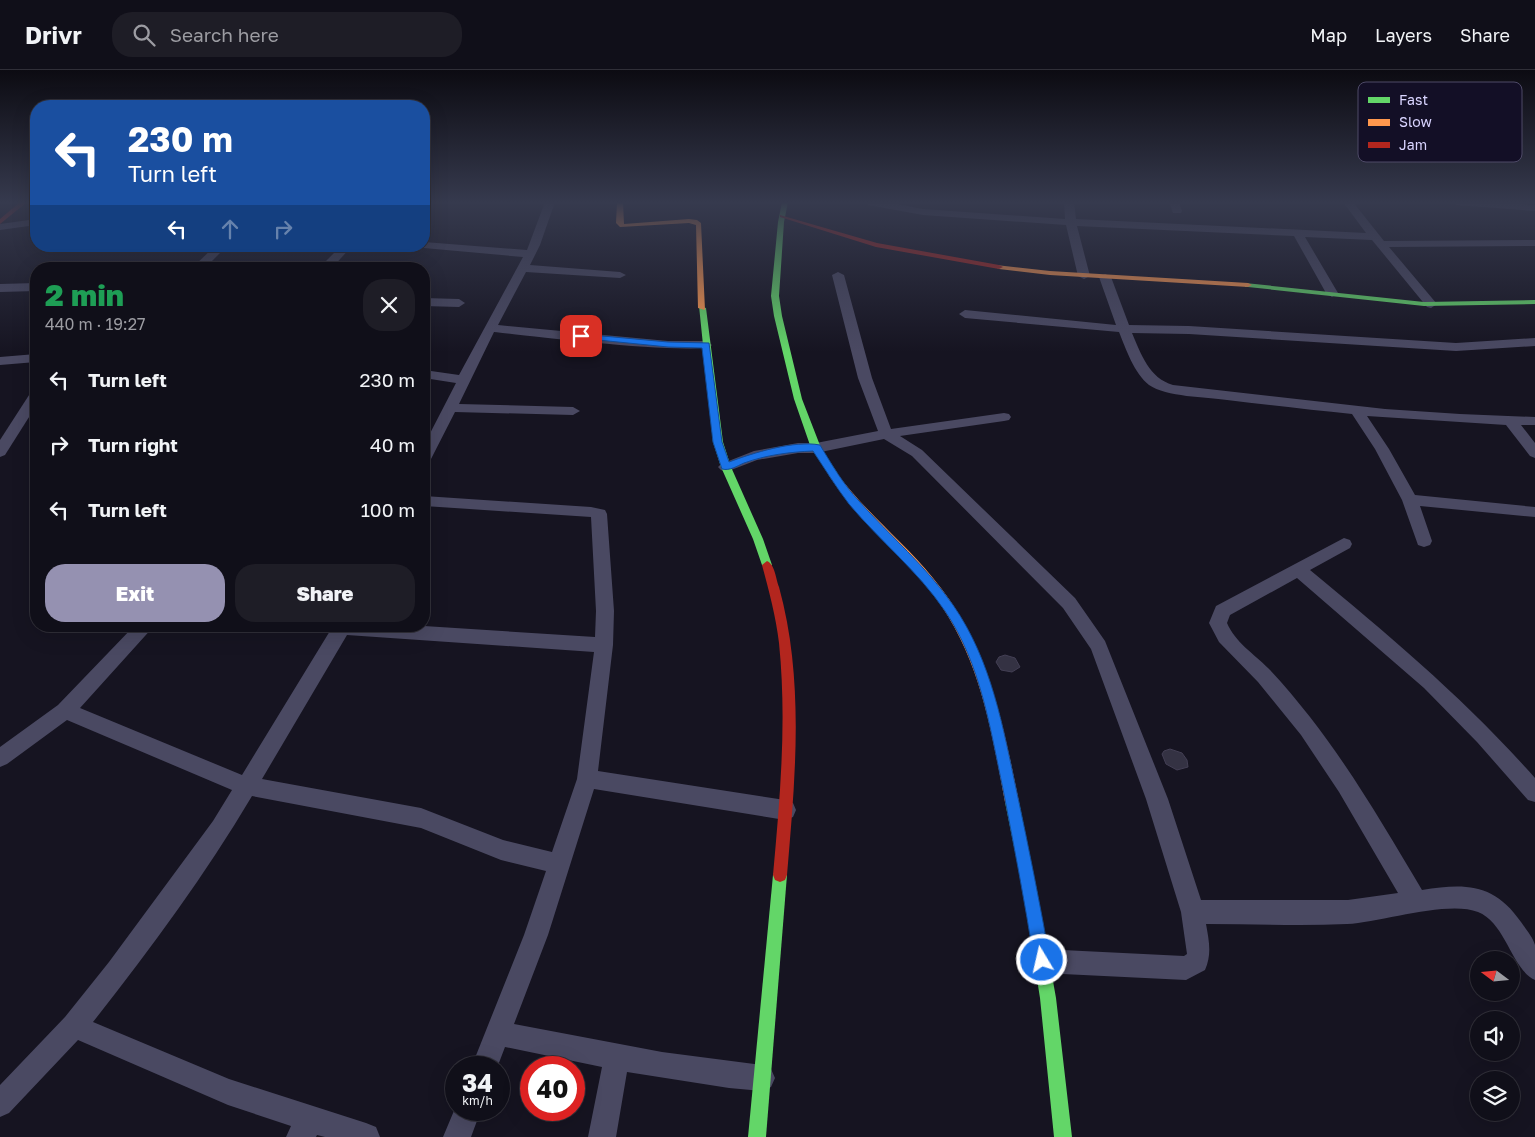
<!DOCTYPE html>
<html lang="en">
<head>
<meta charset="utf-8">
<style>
	:root { --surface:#100f19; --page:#1e1d26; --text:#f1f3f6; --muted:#9c9ca2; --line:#302f38; --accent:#9591b1 }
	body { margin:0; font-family:"Golos Text",sans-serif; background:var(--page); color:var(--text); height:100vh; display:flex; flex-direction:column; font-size:19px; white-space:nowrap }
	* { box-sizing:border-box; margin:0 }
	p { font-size:16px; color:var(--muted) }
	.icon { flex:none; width:28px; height:28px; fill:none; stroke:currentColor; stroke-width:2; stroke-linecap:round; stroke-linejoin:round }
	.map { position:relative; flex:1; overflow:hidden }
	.panel { position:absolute; left:30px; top:192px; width:400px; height:370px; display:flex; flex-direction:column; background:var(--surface); border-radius:20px; box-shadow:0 5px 20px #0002,0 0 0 1px var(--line) }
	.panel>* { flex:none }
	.hud { position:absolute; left:30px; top:30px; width:400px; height:152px; border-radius:20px; box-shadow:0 5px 20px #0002,0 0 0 1px var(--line); background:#1a4fa0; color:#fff; overflow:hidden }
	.needle { width:32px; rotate:286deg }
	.controls { position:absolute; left:1470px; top:881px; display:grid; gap:10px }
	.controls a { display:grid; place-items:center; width:50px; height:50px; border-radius:50%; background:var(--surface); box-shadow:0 5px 20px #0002,0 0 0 1px var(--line); font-size:25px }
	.speed { position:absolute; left:445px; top:986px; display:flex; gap:10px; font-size:25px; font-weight:700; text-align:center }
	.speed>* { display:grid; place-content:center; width:65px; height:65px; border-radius:50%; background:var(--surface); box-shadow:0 5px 20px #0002,0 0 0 1px var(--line); line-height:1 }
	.speed small { font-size:12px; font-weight:400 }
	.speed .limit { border:8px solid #d22; background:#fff; color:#111 }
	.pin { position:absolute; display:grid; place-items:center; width:42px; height:42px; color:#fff; margin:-21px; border-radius:10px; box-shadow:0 2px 8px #0006 }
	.me { position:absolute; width:55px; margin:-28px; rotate:351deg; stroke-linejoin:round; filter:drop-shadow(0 0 4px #0008) }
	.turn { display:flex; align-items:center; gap:18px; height:105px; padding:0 15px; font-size:22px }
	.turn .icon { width:65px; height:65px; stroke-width:2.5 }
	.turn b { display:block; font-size:35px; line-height:42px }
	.lanes { display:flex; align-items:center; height:48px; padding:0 15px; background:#0003; justify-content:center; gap:25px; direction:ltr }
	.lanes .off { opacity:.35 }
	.round { display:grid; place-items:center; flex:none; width:52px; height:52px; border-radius:20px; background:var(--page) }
	.headline { display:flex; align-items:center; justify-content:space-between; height:85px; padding:0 15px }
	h1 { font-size:30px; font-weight:800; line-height:38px; color:#1e9e55 }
	.primary-button { display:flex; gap:10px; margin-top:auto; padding:10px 15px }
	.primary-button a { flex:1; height:58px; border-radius:20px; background:var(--accent); color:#fff; font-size:20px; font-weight:800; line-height:58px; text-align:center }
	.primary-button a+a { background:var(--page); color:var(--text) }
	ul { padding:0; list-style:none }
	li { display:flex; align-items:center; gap:15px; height:65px; padding:0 15px }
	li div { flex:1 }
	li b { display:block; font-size:19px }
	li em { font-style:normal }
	header { display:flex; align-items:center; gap:30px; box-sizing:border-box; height:70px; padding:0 25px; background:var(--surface); border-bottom:1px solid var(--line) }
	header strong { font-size:24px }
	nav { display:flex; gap:28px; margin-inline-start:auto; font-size:18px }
	.search { width:350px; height:45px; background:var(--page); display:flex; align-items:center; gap:12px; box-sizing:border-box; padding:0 18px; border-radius:20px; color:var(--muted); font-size:19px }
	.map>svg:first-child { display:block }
	.building { fill:#343243; stroke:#433f54 }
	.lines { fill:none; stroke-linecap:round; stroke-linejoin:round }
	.street { fill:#4a4962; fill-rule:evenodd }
	.fast { fill:#63d668; fill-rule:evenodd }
	.slow { fill:#ff974d; fill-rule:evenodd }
	.jam { fill:#b3261e; fill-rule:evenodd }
	.route { fill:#1a73e8; stroke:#114b97 }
	.key { fill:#130f26; stroke:#4e4a67; stroke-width:1 }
	.key-label { font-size:14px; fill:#d9d4ff }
</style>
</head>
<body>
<header>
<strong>Drivr</strong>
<div class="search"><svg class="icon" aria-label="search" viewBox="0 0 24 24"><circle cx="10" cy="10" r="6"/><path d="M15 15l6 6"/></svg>Search here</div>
<nav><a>Map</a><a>Layers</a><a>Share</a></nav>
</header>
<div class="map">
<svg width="1535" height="1067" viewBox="0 0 1535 1067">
	<rect width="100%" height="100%" fill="#161421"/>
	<g class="building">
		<path d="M 1005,585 L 1015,588 L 1020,597 L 1012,602 L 1001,600 L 996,592 L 999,587 Z"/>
		<path d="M 1170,679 L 1182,683 L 1187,690 L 1188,697 L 1177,700 L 1166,694 L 1162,684 L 1164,681 Z"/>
	</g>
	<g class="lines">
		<g class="street">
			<path d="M 545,132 L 555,132 L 540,175 L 530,195 L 620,202 L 626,205 L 620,208 L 526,202 L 498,255 L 668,271 L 706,271 L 712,275 C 702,287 521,265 494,262 L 459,334 L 573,337 L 580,341 L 573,345 L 455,342 L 431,389 L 429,392 L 424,394 L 424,375 L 456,313 L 424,308 L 424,300 L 459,305 L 523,187 L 424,178 L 419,176 L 424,176 L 424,172 L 527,180 Z"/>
			<path d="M 863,132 L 887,132 L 923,139 L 1065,149 L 1064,132 L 1074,132 L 1076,149 L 1366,163 L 1343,132 L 1353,132 L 1384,171 L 1535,170 L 1535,176 L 1389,177 L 1437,234 L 1431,238 L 1427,237 L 1372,170 L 1305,167 L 1338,223 L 1332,227 L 1326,223 L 1294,166 L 1077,156 L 1090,206 L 1084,209 L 1078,206 L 1066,155 L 923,145 L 868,135 Z"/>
			<path d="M 1169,132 L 1179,132 L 1182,141 L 1181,143 L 1173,143 Z"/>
			<path d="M 1451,132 L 1501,132 L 1535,135 L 1535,141 L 1456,135 Z"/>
			<path d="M 36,149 L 36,155 L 0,160 L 0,154 Z"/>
			<path d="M 215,176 L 227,176 L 204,199 L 191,199 Z"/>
			<path d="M 341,176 L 352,176 L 331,199 L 318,199 Z"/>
			<path d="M 838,202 L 844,205 L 872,308 L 891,359 L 1004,343 L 1009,344 L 1011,347 L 1009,350 L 1004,351 L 900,366 L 922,380 L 1075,528 L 1105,571 L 1168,729 L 1201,830 L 1348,830 L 1398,823 L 1339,722 L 1301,665 L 1258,612 L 1219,572 L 1209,553 L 1216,536 L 1344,468 L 1350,470 L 1352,474 L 1350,478 L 1310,500 C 1391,567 1465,629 1535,708 L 1535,732 L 1528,730 L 1477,672 L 1424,618 L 1297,508 L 1230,545 L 1227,553 C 1235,572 1254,584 1268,598 C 1283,613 1296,630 1310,647 C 1352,701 1387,761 1422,820 C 1465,813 1494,813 1521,852 C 1525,858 1533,867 1535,875 C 1535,885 1535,900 1535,910 C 1512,900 1506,853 1478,842 C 1448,830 1382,852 1347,854 C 1300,856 1253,854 1206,854 C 1209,871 1212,884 1205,900 L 1186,910 L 1042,903 L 1034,899 L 1030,891 L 1034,883 L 1042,879 L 1184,886 L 1187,884 L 1181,842 L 1146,729 L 1091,579 L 1063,538 L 912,386 L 884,369 L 816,383 L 798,383 L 757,390 L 726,402 L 721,400 L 718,397 L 721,394 L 754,381 L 798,373 L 816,373 L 878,361 L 858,308 L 832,205 Z"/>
			<path d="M 1105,204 L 1111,207 L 1129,255 L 1189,256 L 1456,273 L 1535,268 L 1535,276 L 1456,281 L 1189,264 L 1132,263 C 1141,284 1149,308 1173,315 L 1385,339 L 1460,344 L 1535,347 L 1535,355 L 1521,355 L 1535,373 L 1535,388 L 1530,386 L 1506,355 L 1367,346 L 1389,379 L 1415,425 L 1535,437 L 1535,447 L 1420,436 L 1432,471 L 1430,475 L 1424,477 L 1418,475 L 1402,430 L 1375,379 L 1352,344 C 1310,340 1269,335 1227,330 C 1206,327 1166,327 1149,315 C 1134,303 1126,279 1119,262 L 965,248 L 959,244 L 965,240 L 1116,255 L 1099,207 Z"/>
			<path d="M 36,213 L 36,221 L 0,222 L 0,214 Z"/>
			<path d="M 424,228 L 459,229 L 465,233 L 459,237 L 424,236 Z"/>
			<path d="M 36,284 L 36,292 L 0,295 L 0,287 Z"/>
			<path d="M 36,321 L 36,336 L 5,385 L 0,387 L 0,370 L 31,322 Z"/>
			<path d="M 424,426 L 591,437 L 605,440 L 607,444 L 614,541 L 613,575 L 598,701 L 785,730 L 793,733 L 796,740 L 793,747 L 785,750 L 594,719 L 548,865 L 514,954 L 662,982 L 762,995 L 771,999 L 775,1008 L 771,1017 L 762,1021 L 729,1018 L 627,1002 L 616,1067 L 588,1067 L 602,997 L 505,977 L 497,998 L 471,998 L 524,865 L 546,801 L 501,790 L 421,758 L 252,726 C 205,805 150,880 93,952 L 229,1009 L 366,1053 L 376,1057 L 380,1067 L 325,1067 L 317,1065 L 316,1067 L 286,1067 L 291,1056 L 228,1035 L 78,970 L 9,1043 L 0,1047 L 0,1015 L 65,947 L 109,892 L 213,751 L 232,720 L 67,650 L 7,694 L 0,697 L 0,677 L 58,635 L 134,556 L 154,556 L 80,638 L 242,705 L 333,556 L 424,556 L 595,567 L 596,541 L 591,447 L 424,436 ZM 347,565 L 594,582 L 577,709 L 552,782 L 503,770 L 421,738 L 262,709 Z"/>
			<path d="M 456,1036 L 456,1040 L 481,1040 L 471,1067 L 443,1067 Z"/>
		</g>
		<g class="fast">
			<path d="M 782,132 L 788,132 L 784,152 L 779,226 L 782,246 L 802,329 L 821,378 L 838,404 L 833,407 L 830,406 L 811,378 L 794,329 L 774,246 L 771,226 L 778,152 Z"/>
			<path d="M 1245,213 L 1424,232 L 1535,230 L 1535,234 L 1424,236 L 1248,217 L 1245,217 Z"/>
			<path d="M 699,236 L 706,238 L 723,372 L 731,397 L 763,469 L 772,495 L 767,499 L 762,495 L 753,469 L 721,397 L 713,372 Z"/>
			<path d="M 1012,726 L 1017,728 L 1019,732 L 1037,821 L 1056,928 L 1072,1067 L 1054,1067 L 1040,928 L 1023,821 L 1005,732 L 1007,728 Z"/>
			<path d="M 780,798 L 785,800 L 787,805 L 766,1067 L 748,1067 L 773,805 L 775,800 Z"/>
		</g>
		<g class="slow">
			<path d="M 617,132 L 623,132 L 624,154 L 689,149 L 697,150 L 701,153 L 705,240 L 698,238 L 696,155 L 689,153 L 620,157 L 616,153 Z"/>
			<path d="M 996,195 L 1050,201 L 1248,213 L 1252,215 L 1248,217 L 1050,205 L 999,199 L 995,197 Z"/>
			<path d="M 833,401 L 836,402 C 864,441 903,471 933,508 C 989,575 1002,650 1019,732 L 1017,736 L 1012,738 L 1007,736 L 1005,732 C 990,653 979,581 927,516 C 900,482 866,454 839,420 L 828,404 Z"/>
		</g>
		<g class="jam">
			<path d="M 20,132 L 27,132 L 0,154 L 0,149 Z"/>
			<path d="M 780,145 L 877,173 L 999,195 L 1003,197 L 999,199 L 876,177 L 780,147 Z"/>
			<path d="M 767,491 C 775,494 776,510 779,517 C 805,611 795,710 787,805 L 785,810 L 780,812 L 775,810 L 773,805 C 780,728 787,651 779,573 C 776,547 769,521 762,495 Z"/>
		</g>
	</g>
	<linearGradient id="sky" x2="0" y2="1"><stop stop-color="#0c0b12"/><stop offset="0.47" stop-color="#363a4e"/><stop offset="1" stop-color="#363a4e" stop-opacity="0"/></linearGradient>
	<rect width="1535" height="282" fill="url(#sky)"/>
	<path class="route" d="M 581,264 L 668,272 L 709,273 L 722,372 L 729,392 C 753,383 794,370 820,375 C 832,395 843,414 859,431 C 890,466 926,496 953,535 C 992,591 1003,658 1017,723 C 1029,779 1040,834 1050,890 L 1047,896 L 1042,898 L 1036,896 L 1034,890 C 1025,833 1014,776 1003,719 C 990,658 981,594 945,541 C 918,501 880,471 849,434 C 836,417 825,399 813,381 C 790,382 766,385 744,393 C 737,396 730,401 722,399 L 713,372 L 702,278 L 668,277 L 578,268 L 577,266 Z"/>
	<rect x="1358" y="12" width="164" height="80" rx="8" class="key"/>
	<rect x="1368" y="27" width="22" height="6" fill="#63d668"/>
	<rect x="1368" y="49" width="22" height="7" fill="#ff974d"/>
	<rect x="1368" y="72" width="22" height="6" fill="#b3261e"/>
	<g class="key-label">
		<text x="1399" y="35">Fast</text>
		<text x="1399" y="57">Slow</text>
		<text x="1399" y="80">Jam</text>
	</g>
</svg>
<div class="controls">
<a><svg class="needle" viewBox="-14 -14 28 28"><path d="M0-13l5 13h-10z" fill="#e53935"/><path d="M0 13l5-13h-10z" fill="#9c9ca2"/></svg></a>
<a><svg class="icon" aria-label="sound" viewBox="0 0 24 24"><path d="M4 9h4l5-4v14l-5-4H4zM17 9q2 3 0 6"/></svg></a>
<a><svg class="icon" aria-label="layers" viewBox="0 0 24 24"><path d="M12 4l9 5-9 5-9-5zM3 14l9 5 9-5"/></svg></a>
</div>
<div class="speed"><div>34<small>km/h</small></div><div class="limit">40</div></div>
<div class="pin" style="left:581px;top:266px;background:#d93025"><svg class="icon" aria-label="arrive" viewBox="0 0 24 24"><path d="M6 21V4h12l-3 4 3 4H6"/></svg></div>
<svg class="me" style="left:1042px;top:890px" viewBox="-20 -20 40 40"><circle r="17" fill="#1a73e8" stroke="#fff" stroke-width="3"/><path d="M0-11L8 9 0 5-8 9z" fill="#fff"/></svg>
<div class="hud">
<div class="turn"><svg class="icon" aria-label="left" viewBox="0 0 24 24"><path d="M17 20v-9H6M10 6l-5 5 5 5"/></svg><div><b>230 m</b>Turn left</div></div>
<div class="lanes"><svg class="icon" aria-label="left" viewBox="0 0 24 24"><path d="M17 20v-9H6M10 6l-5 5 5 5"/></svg><svg class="icon off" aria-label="ahead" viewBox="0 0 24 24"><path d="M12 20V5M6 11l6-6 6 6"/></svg><svg class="icon off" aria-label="right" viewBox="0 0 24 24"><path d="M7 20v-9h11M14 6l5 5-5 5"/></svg></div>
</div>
<section class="panel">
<div class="headline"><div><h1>2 min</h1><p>440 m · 19:27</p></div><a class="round"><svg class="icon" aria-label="close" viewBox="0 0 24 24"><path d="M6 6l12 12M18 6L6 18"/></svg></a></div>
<ul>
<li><svg class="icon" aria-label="left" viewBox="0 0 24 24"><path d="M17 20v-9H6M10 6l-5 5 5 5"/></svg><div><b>Turn left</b></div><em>230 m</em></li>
<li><svg class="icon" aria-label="right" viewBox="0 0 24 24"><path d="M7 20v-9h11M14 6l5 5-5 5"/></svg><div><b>Turn right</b></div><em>40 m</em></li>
<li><svg class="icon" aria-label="left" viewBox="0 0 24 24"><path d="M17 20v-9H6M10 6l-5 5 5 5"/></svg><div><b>Turn left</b></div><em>100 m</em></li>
</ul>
<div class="primary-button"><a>Exit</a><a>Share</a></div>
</section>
</div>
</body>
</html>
